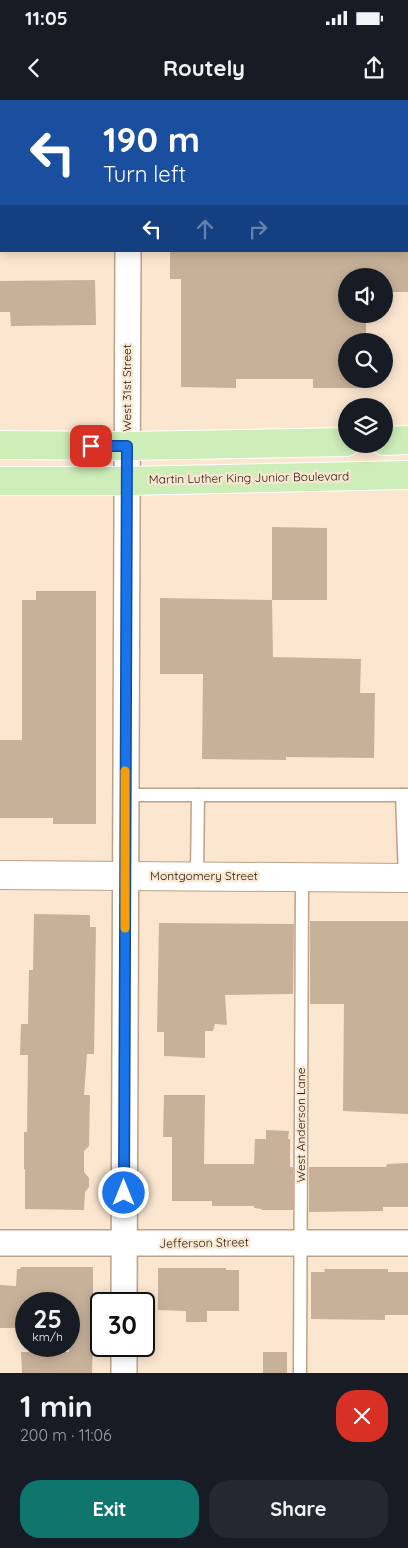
<!DOCTYPE html>
<html lang="en">
<head>
<meta charset="utf-8">
<style>
	:root { --surface:#171b24; --page:#242831; --text:#f1f3f6; --muted:#9ea1a6; --accent:#0f766e }
	body { margin:0; font-family:Quicksand,sans-serif; background:var(--page); color:var(--text); height:100vh; display:flex; flex-direction:column; font-size:19px; white-space:nowrap }
	* { box-sizing:border-box; margin:0 }
	p { font-size:16px; color:var(--muted) }
	.icon { flex:none; width:28px; height:28px; fill:none; stroke:currentColor; stroke-width:2; stroke-linecap:round; stroke-linejoin:round }
	.map { position:relative; height:1273px; overflow:hidden }
	.details { display:flex; flex-direction:column; background:var(--surface); flex:1 }
	.details>* { flex:none }
	.top-card { position:absolute; left:0px; top:0px; width:409px; height:152px; box-shadow:0 2px 12px #0003; background:#1a4fa0; color:#fff; overflow:hidden }
	.tools { position:absolute; left:338px; top:168px; display:grid; gap:10px }
	.tools a { display:grid; place-items:center; width:55px; height:55px; border-radius:50%; background:var(--surface); box-shadow:0 2px 12px #0003; font-size:25px }
	.speed { position:absolute; left:15px; top:1192px; display:flex; gap:10px; font-size:25px; font-weight:700; text-align:center }
	.speed>* { display:grid; place-content:center; width:65px; height:65px; border-radius:50%; background:var(--surface); box-shadow:0 2px 12px #0003; line-height:1 }
	.speed small { font-size:12px; font-weight:400 }
	.speed .limit { border:2px solid #111; border-radius:8px; background:#fff; color:#111 }
	.pin { position:absolute; display:grid; place-items:center; width:42px; height:42px; color:#fff; margin:-21px; border-radius:10px; box-shadow:0 2px 8px #0006 }
	.me { position:absolute; width:55px; margin:-28px; rotate:0deg; stroke-linejoin:round; filter:drop-shadow(0 0 4px #0008) }
	.turn { display:flex; align-items:center; gap:18px; height:105px; padding:0 20px; font-size:22px }
	.turn .icon { width:65px; height:65px; stroke-width:2.5 }
	.turn b { display:block; font-size:35px; line-height:42px }
	.lanes { display:flex; align-items:center; height:48px; padding:0 20px; background:#0003; justify-content:center; gap:25px; direction:ltr }
	.lanes .off { opacity:.35 }
	.round { display:grid; place-items:center; flex:none; width:52px; height:52px; border-radius:20px; background:var(--page) }
	.headline { display:flex; align-items:center; justify-content:space-between; height:85px; padding:0 20px }
	h1 { font-size:30px; font-weight:800; line-height:38px }
	.primary-button { display:flex; gap:10px; margin-top:auto; padding:10px 20px }
	.primary-button a { flex:1; height:58px; border-radius:20px; background:var(--accent); color:#fff; font-size:20px; font-weight:800; line-height:58px; text-align:center }
	.primary-button a+a { background:var(--page); color:var(--text) }
	.status { display:flex; justify-content:space-between; align-items:center; height:35px; padding:0 25px; background:var(--surface); direction:ltr }
	.status svg { height:14px; fill:currentColor }
	header { display:flex; justify-content:space-between; align-items:center; height:65px; padding:0 20px; background:var(--surface); font-size:22px; font-weight:800 }
	.map>svg:first-child { display:block }
	.building { fill:#c7b199 }
	.lines { fill:none; stroke-linecap:round; stroke-linejoin:round }
	.lane-casing { stroke:#bba288; stroke-width:15 }
	.street-casing { stroke:#bba288; stroke-width:28 }
	.secondary-casing { stroke:#bba288; stroke-width:30 }
	.primary-casing { stroke:#fff; stroke-width:30 }
	.lane { stroke:#fff; stroke-width:12 }
	.street { stroke:#fff; stroke-width:25 }
	.secondary { stroke:#fff; stroke-width:28 }
	.primary { stroke:#cdedb9; stroke-width:28 }
	.route-casing { stroke:#114b97; stroke-width:12 }
	.route { stroke:#1a73e8; stroke-width:9 }
	.slow { stroke:#f59e0b; stroke-width:9 }
	.labels { text-anchor:middle; stroke-width:4.5; stroke-linejoin:round; paint-order:stroke }
	.street-label { font-size:12px; fill:#21180e; stroke:#fbe6d0 }
</style>
</head>
<body>
<div class="status"><b>11:05</b><svg viewBox="0 0 49 12"><path d="M0 12V9h3v3zM5 12V6h3v6zM10 12V3h3v9zM15 12V0h3v12zM26 1h20v11H26zM47 4h2v5h-2z"/></svg></div>
<header><svg class="icon" aria-label="back" viewBox="0 0 24 24"><path d="M15 5l-7 7 7 7"/></svg>Routely<svg class="icon" aria-label="share" viewBox="0 0 24 24"><path d="M12 15V3M7 8l5-5 5 5M5 13v7h14v-7"/></svg></header>
<div class="map">
<svg width="408" height="1273" viewBox="0 0 408 1273">
	<rect width="100%" height="100%" fill="#fbe6d0"/>
	<g class="building">
		<path d="M 170,151 L 408,151 L 408,192 L 384,192 L 384,176 L 346,176 L 346,214 L 366,214 L 366,241 L 346,241 L 346,279 L 365,279 L 365,288 L 313,288 L 313,279 L 236,279 L 236,288 L 181,287 L 181,179 L 170,179 Z"/>
		<path d="M 95,180 L 96,225 L 11,226 L 10,212 L 0,212 L 0,181 Z"/>
		<path d="M 272,427 L 327,428 L 327,500 L 272,500 Z"/>
		<path d="M 36,491 L 96,491 L 96,724 L 53,724 L 53,718 L 0,718 L 0,640 L 22,640 L 22,500 L 36,500 Z"/>
		<path d="M 160,498 L 272,500 L 273,557 L 361,559 L 360,593 L 375,593 L 374,658 L 286,657 L 286,660 L 202,659 L 203,574 L 160,574 Z"/>
		<path d="M 34,814 L 90,815 L 90,827 L 96,827 L 94,954 L 87,954 L 84,995 L 90,995 L 89,1046 L 84,1051 L 84,1072 L 89,1078 L 89,1087 L 85,1092 L 84,1110 L 25,1109 L 25,1069 L 24,1069 L 24,1032 L 27,1032 L 28,955 L 20,955 L 21,924 L 28,924 L 29,870 L 33,870 Z"/>
		<path d="M 310,821 L 408,821 L 408,1014 L 343,1011 L 344,904 L 310,904 Z"/>
		<path d="M 159,823 L 294,824 L 293,894 L 225,895 L 227,925 L 215,924 L 213,931 L 205,931 L 205,958 L 164,956 L 164,932 L 157,932 Z"/>
		<path d="M 164,995 L 205,995 L 204,1064 L 254,1064 L 255,1039 L 266,1039 L 266,1030 L 289,1031 L 288,1039 L 290,1039 L 290,1067 L 293,1067 L 293,1110 L 261,1110 L 262,1109 L 254,1108 L 254,1106 L 212,1106 L 212,1101 L 172,1101 L 172,1037 L 163,1037 Z"/>
		<path d="M 408,1063 L 408,1107 L 383,1107 L 383,1111 L 309,1112 L 309,1067 L 386,1067 L 387,1064 Z"/>
		<path d="M 21,1167 L 93,1167 L 93,1210 L 94,1210 L 92,1273 L 22,1273 L 21,1252 L 69,1252 L 69,1200 L 26,1200 L 26,1228 L 0,1228 L 0,1185 L 16,1186 L 17,1169 L 20,1169 Z"/>
		<path d="M 158,1168 L 226,1168 L 226,1170 L 239,1170 L 239,1211 L 207,1211 L 207,1222 L 186,1222 L 186,1211 L 158,1210 Z"/>
		<path d="M 324,1169 L 388,1169 L 388,1172 L 408,1172 L 408,1215 L 385,1215 L 385,1220 L 311,1219 L 311,1172 L 325,1172 Z"/>
		<rect x="263" y="1252" width="24" height="21"/>
	</g>
	<g class="lines">
		<defs>
			<g id="lane">
				<path d="M 125,695 L 408,695"/>
				<path d="M 402,695 L 405,778"/>
				<path d="M 197,776 L 198,695"/>
				<path d="M 300,1273 L 302,777"/>
			</g>
			<g id="street">
				<path d="M 128,1 L 128,0"/>
				<path d="M 0,1143 L 408,1143"/>
				<path d="M 124,1204 L 128,151"/>
				<path d="M 124,1273 L 124,1246"/>
			</g>
			<path id="secondary" d="M 0,775 L 408,778"/>
			<g id="primary">
				<path d="M 384,341 L 408,340"/>
				<path d="M 0,345 L 127,346 L 346,342"/>
				<path d="M 0,381 L 126,381 L 408,375"/>
			</g>
		</defs>
		<use href="#lane" class="lane-casing"/>
		<use href="#street" class="street-casing"/>
		<use href="#secondary" class="secondary-casing"/>
		<use href="#primary" class="primary-casing"/>
		<use href="#lane" class="lane"/>
		<use href="#street" class="street"/>
		<use href="#secondary" class="secondary"/>
		<use href="#primary" class="primary"/>
	</g>
	<g class="lines">
		<defs>
			<path id="route" d="M 91,346 L 127,346 L 124,1093"/>
		</defs>
		<use href="#route" class="route-casing"/>
		<use href="#route" class="route"/>
		<path class="slow" d="M 125,828 L 125,671"/>
	</g>
	<g class="labels">
		<g class="street-label">
			<text transform="translate(127 288) rotate(-90)" y="4">West 31st Street</text>
			<text transform="translate(249 378) rotate(-1)" y="4">Martin Luther King Junior Boulevard</text>
			<text x="204" y="780">Montgomery Street</text>
			<text transform="translate(301 1025) rotate(-90)" y="4">West Anderson Lane</text>
			<text transform="translate(204 1143) rotate(-1)" y="4">Jefferson Street</text>
		</g>
	</g>
</svg>
<div class="tools">
<a><svg class="icon" aria-label="sound" viewBox="0 0 24 24"><path d="M4 9h4l5-4v14l-5-4H4zM17 9q2 3 0 6"/></svg></a>
<a><svg class="icon" aria-label="search" viewBox="0 0 24 24"><circle cx="10" cy="10" r="6"/><path d="M15 15l6 6"/></svg></a>
<a><svg class="icon" aria-label="layers" viewBox="0 0 24 24"><path d="M12 4l9 5-9 5-9-5zM3 14l9 5 9-5"/></svg></a>
</div>
<div class="speed"><div>25<small>km/h</small></div><div class="limit">30</div></div>
<div class="pin" style="left:91px;top:346px;background:#d93025"><svg class="icon" aria-label="arrive" viewBox="0 0 24 24"><path d="M6 21V4h12l-3 4 3 4H6"/></svg></div>
<svg class="me" style="left:124px;top:1093px" viewBox="-20 -20 40 40"><circle r="17" fill="#1a73e8" stroke="#fff" stroke-width="3"/><path d="M0-11L8 9 0 5-8 9z" fill="#fff"/></svg>
<div class="top-card">
<div class="turn"><svg class="icon" aria-label="left" viewBox="0 0 24 24"><path d="M17 20v-9H6M10 6l-5 5 5 5"/></svg><div><b>190 m</b>Turn left</div></div>
<div class="lanes"><svg class="icon" aria-label="left" viewBox="0 0 24 24"><path d="M17 20v-9H6M10 6l-5 5 5 5"/></svg><svg class="icon off" aria-label="ahead" viewBox="0 0 24 24"><path d="M12 20V5M6 11l6-6 6 6"/></svg><svg class="icon off" aria-label="right" viewBox="0 0 24 24"><path d="M7 20v-9h11M14 6l5 5-5 5"/></svg></div>
</div>
</div>
<section class="details">
<div class="headline"><div><h1>1 min</h1><p>200 m · 11:06</p></div><a class="round" style="background:#d93025;color:#fff"><svg class="icon" aria-label="close" viewBox="0 0 24 24"><path d="M6 6l12 12M18 6L6 18"/></svg></a></div>
<div class="primary-button"><a>Exit</a><a>Share</a></div>
</section>
</body>
</html>
